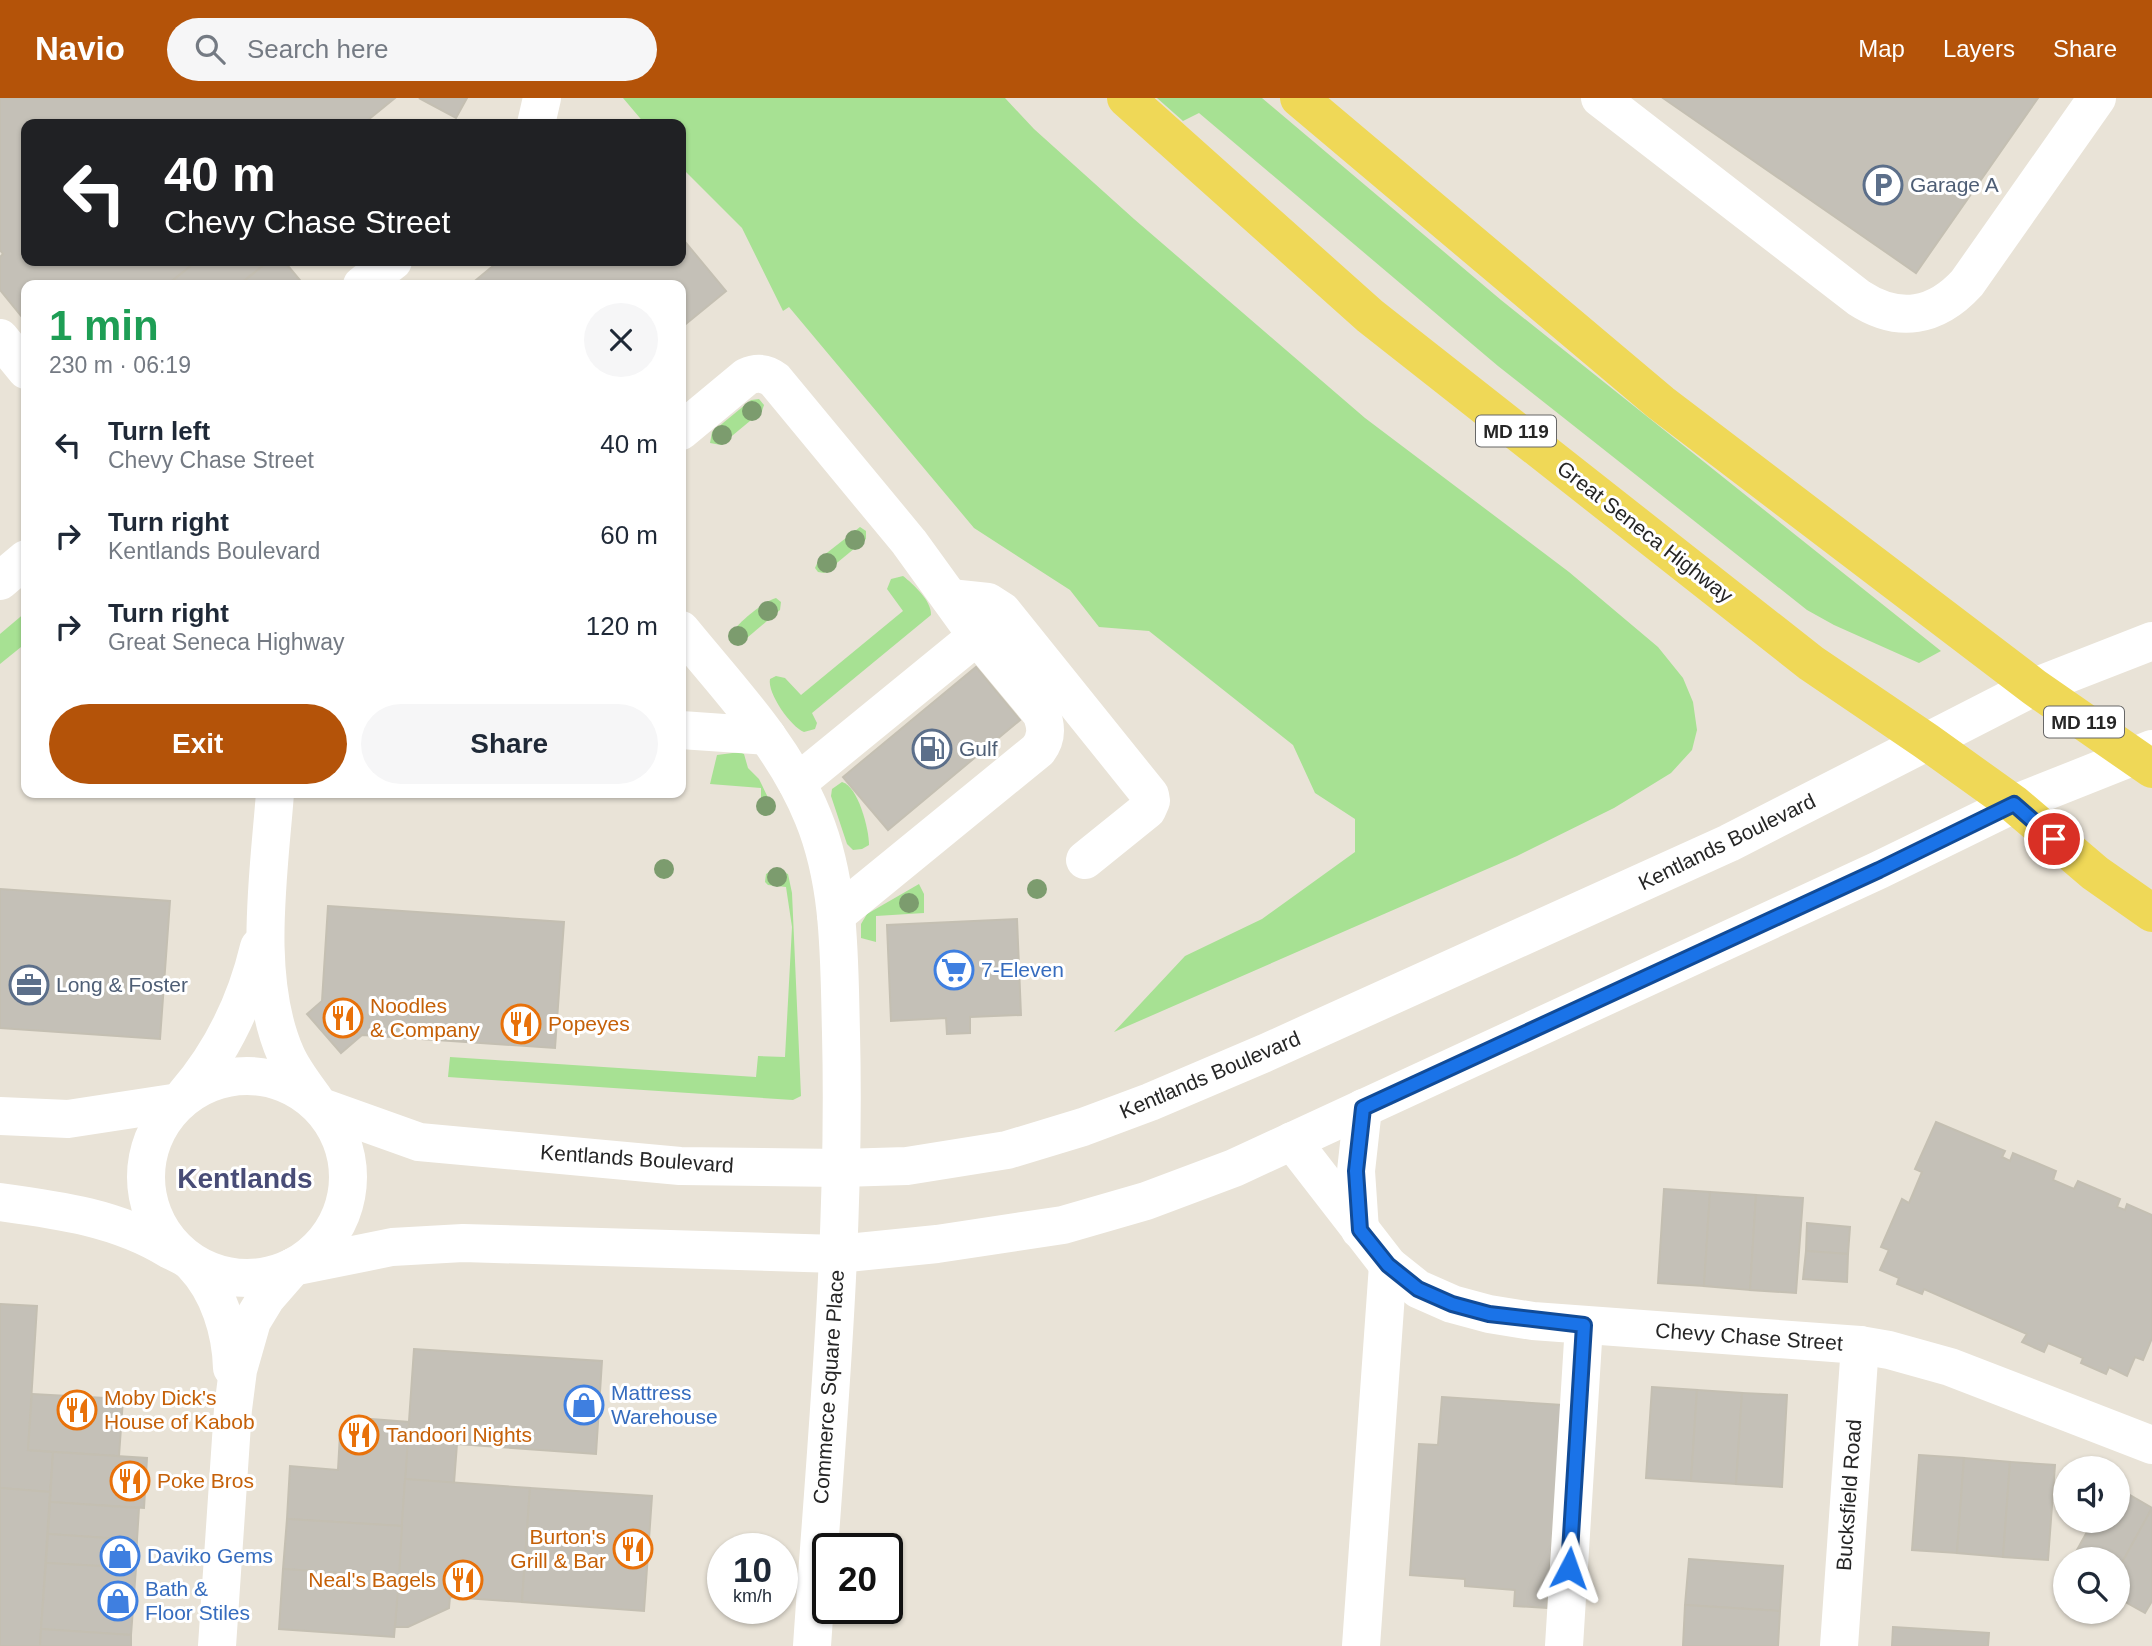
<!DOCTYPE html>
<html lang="en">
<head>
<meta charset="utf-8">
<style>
	:root { --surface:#fff; --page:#f6f6f7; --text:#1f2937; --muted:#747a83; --accent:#b45309 }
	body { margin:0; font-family:Arial,sans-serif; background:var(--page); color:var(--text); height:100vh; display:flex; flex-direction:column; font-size:26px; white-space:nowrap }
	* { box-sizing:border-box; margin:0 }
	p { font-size:23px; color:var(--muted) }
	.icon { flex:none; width:38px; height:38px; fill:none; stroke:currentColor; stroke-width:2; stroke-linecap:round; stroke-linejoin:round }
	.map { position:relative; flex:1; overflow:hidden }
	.sheet { position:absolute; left:21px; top:182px; width:665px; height:518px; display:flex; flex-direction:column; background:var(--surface); border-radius:14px; box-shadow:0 2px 5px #0004 }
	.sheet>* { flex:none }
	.top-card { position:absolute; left:21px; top:21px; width:665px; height:147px; border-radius:14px; box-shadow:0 2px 5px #0004; background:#202124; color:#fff; overflow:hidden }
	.buttons { position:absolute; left:2053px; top:1358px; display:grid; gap:14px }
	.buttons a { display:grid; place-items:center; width:77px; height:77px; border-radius:50%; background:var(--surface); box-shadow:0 2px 5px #0004; font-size:35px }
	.speed { position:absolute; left:707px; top:1435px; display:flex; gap:14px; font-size:35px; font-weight:700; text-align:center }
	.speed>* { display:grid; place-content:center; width:91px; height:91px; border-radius:50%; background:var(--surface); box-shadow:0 2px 5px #0004; line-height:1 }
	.speed small { font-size:18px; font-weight:400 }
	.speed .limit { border:4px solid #111; border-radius:10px; background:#fff; color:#111 }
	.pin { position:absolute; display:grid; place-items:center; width:60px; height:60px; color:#fff; margin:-30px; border:4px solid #fff; border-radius:50%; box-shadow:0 2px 7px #0007 }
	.me { position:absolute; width:77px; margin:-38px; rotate:4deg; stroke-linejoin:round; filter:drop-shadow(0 0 5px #0008) }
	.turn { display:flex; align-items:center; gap:24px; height:147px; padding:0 28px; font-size:32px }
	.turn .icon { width:91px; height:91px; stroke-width:2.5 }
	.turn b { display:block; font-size:49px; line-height:60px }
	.round { display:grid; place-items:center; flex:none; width:74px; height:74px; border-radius:37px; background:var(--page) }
	.head { display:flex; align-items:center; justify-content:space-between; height:119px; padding:0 28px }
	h1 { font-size:42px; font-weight:800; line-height:52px; color:#1e9e55 }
	.cta { display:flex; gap:14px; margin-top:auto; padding:14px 28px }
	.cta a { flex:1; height:80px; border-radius:42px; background:var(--accent); color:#fff; font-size:28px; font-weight:800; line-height:80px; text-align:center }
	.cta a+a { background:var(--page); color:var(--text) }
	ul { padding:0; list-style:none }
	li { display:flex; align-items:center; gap:21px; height:91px; padding:0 28px }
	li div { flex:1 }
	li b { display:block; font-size:26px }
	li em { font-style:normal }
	header { display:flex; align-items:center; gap:42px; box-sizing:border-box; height:98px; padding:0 35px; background:var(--accent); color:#fff }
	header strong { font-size:33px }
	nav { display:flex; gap:38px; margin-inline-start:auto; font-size:24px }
	.search { width:490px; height:63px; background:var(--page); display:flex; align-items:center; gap:18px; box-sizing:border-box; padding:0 24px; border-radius:38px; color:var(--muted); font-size:26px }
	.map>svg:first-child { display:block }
	.green { fill:#a7e193 }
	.building { fill:#c4c0b7; stroke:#c4bfb2; stroke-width:2 }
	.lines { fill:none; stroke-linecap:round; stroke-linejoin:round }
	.minor { stroke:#fff; stroke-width:38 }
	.major { stroke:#efd857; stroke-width:38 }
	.tree { fill:#7c9c6e }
	.route-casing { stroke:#114b97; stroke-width:18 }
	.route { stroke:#1a73e8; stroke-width:12 }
	.labels { text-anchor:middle; stroke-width:6; stroke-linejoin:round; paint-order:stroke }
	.shield { fill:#fff; stroke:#676767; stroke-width:2 }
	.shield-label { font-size:19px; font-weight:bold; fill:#262626 }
	.service-label { font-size:21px; fill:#4e5e75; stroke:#fff; text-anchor:start }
	.street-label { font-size:21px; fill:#262626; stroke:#fff }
	.shop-label { font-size:21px; fill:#366cbe; stroke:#fff; text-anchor:start }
	.food-label { font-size:21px; fill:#c56008; stroke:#fff; text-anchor:start }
	.district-label { font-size:28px; font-weight:bold; fill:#484c76; stroke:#fff }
</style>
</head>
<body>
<header>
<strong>Navio</strong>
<div class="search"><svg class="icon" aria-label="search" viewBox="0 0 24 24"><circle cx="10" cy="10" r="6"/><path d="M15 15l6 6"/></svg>Search here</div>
<nav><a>Map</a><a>Layers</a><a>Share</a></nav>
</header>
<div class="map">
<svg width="2152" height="1548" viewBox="0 0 2152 1548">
	<rect width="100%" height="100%" fill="#e9e3d7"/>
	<g class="green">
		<path d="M 623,0 L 1005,0 L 1034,31 L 1134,121 L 1365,320 L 1569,474 L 1658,549 L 1683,580 L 1693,604 L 1697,632 L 1692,652 L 1671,675 L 1614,710 L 1517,758 L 1114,934 L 1185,858 L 1262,821 L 1355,754 L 1355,721 L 1315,695 L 1293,647 L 1149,533 L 1099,529 L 1070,492 L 974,430 L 789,209 L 783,213 L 742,130 L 681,69 L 681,26 L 645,26 Z"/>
		<path d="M 1157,0 L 1262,0 L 1501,202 L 1941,553 L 1919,565 L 1834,527 L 1807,512 L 1498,268 L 1199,15 L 1183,23 Z"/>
		<path d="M 759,301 L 764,307 L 762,313 L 721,347 L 710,345 L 712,334 L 751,302 Z"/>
		<path d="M 860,429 L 866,433 L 866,441 L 827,473 L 824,475 L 818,474 L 815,470 L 819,461 Z"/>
		<path d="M 903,478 C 913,486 932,503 931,517 L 812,615 L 817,625 L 815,631 L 804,634 C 791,629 767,595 770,581 L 776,578 L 785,580 L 801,597 L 903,513 L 887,491 L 891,481 Z"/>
		<path d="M 776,500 L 781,504 L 780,512 L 741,545 L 731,545 L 729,540 C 732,529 764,503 776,500 Z"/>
		<path d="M 26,514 L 26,545 L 0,566 L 0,536 Z"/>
		<path d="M 740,654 L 744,656 L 748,670 L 759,681 L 774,712 L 764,718 L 761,710 L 761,690 L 710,686 L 717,657 Z"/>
		<path d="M 842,684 C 858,688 869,731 869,747 L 862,751 L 853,752 L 847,746 L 831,698 L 832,691 Z"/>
		<path d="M 775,771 L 788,776 L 792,795 L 801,998 L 793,1002 L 448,979 L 450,959 L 756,979 L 758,958 L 785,959 L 792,829 L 786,789 L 768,787 L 765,784 L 766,776 Z"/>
		<path d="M 919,786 L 924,796 L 924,815 L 876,818 L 876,844 L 861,840 L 861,826 L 867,816 Z"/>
	</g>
	<g class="building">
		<path d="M 0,0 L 395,0 L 363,26 L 26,26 L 26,163 L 197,163 L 167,187 L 26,187 L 26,224 L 0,192 L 0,159 L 3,156 L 0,152 Z"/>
		<path d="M 419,0 L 467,0 L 456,20 Z"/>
		<path d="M 1663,0 L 2038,0 L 1916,175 Z"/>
		<path d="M 681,139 L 726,193 L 681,230 L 681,187 L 470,187 L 499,163 L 681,163 Z"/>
		<path d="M 197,163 L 269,163 L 239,187 L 167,187 Z"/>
		<path d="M 269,163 L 284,163 L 304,187 L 239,187 Z"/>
		<path d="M 976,569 L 1020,622 L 888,732 L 843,679 Z"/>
		<path d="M 0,791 L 170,803 L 160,941 L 0,930 Z"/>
		<path d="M 328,808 L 564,824 L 555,950 L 362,937 L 341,955 L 307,916 L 322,903 Z"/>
		<path d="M 1017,821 L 1021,917 L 970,919 L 970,935 L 947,936 L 946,920 L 891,923 L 887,827 Z"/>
		<path d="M 1936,1024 L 2005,1053 L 2002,1059 L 2010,1063 L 2013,1055 L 2056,1073 L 2053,1082 L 2074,1091 L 2078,1083 L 2120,1101 L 2117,1109 L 2125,1112 L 2127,1106 L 2152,1117 L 2152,1240 L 2143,1262 L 2135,1259 L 2127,1278 L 2109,1269 L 2106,1276 L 2081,1265 L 2083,1260 L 2048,1245 L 2044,1254 L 2022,1244 L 2027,1236 L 1924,1191 L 1922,1196 L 1897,1186 L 1899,1180 L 1880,1172 L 1889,1152 L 1881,1149 L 1902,1101 L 1909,1105 L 1922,1074 L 1915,1071 Z"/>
		<path d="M 1664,1091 L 1710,1094 L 1704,1188 L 1658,1185 Z"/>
		<path d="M 1710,1094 L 1756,1097 L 1750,1192 L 1704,1188 Z"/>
		<path d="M 1756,1097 L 1803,1100 L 1796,1195 L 1750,1192 Z"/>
		<path d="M 1807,1125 L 1850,1129 L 1848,1156 L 1806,1153 Z"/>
		<path d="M 1806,1153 L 1848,1156 L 1847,1184 L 1803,1181 Z"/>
		<path d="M 0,1206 L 37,1208 L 28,1352 L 53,1354 L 50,1394 L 0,1390 Z"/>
		<path d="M 414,1251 L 602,1263 L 596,1356 L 457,1346 L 454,1385 L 405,1381 Z"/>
		<path d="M 1652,1289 L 1697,1292 L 1691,1383 L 1646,1380 Z"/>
		<path d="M 1697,1292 L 1742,1295 L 1736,1386 L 1691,1383 Z"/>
		<path d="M 1742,1295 L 1787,1297 L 1782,1389 L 1736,1386 Z"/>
		<path d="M 32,1296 L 123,1301 L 119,1358 L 28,1352 Z"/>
		<path d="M 1442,1299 L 1562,1307 L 1547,1510 L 1514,1508 L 1515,1492 L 1465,1488 L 1465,1481 L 1410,1477 L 1419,1346 L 1438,1347 Z"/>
		<path d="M 358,1320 L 409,1324 L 402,1428 L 287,1421 L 290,1368 L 338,1372 L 340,1336 Z"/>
		<path d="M 53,1354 L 147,1360 L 144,1410 L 50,1404 Z"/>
		<path d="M 1919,1357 L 1964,1360 L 1957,1455 L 1912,1452 Z"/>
		<path d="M 1964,1360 L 2010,1364 L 2003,1459 L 1957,1455 Z"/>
		<path d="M 2010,1364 L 2055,1367 L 2048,1462 L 2003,1459 Z"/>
		<path d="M 405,1381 L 530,1390 L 522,1504 L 450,1499 L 449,1510 L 408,1529 L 395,1529 Z"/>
		<path d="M 0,1390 L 50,1394 L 40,1548 L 0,1548 Z"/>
		<path d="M 530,1390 L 652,1398 L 644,1513 L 522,1504 Z"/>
		<path d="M 2118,1390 L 2152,1410 L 2118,1472 L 2118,1461 L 2072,1461 L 2093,1423 L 2118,1423 Z"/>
		<path d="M 50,1404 L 139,1410 L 137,1442 L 48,1436 Z"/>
		<path d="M 2152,1410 L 2152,1503 L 2145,1515 L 2118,1500 L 2118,1472 Z"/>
		<path d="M 287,1421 L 402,1428 L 399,1479 L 283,1471 Z"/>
		<path d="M 48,1436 L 137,1442 L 136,1470 L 46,1465 Z"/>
		<path d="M 1689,1461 L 1783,1468 L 1780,1513 L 1685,1507 Z"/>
		<path d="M 46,1465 L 136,1470 L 131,1537 L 41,1531 Z"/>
		<path d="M 283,1471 L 399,1479 L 394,1539 L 279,1531 Z"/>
		<path d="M 1685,1507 L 1780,1513 L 1778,1548 L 1683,1548 Z"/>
		<path d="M 1893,1529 L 1989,1535 L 1988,1548 L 1892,1548 Z"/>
		<path d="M 41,1531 L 131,1537 L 131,1548 L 40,1548 Z"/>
	</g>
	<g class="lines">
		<g class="minor">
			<path d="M 1600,0 L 1859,200 C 1899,226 1936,219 1967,185 L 2097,0"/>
			<path d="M 536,26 L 542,0"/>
			<path d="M 362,187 L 393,163"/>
			<path d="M 0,240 L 26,272"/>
			<path d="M 681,333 L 746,279 C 757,274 766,275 775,282 L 909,444 L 977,538"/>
			<path d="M 0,483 L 26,461"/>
			<path d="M 950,500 L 988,504 L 1002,513 L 1150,697 L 1151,703 L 1147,712 L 1085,762"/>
			<path d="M 681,532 C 729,591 784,647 813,719 C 841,787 839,862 841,935 C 846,1139 826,1344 812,1548"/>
			<path d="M 681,632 L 767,638"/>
			<path d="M 797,685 L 977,538 L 1041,615 C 1047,629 1047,640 1038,652 L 836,817"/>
			<path d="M 275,695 C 269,776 252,880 286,957 C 293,973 305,988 315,1002"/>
			<circle cx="247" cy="1079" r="101"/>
			<path d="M 185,997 C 222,954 246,904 259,849"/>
			<path d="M 321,1009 L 419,1044 L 680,1068 L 841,1070 L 907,1068 L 1007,1052 L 1083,1029 L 1150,1004 L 1265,955 L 1729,745 L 2034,589 L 2152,543"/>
			<path d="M 0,1018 L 68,1021 L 179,1004"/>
			<path d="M 1292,1043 L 1388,1167 L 1418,1191 L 1452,1206 L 1489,1216 L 1533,1223 L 1860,1247 L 1889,1252 L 1950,1269 L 2152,1347"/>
			<path d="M 0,1104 C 59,1112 118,1120 170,1152 C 178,1156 188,1160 193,1166 C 219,1193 231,1234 232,1270"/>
			<path d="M 1360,1132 L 1356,1073 L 1363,1010"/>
			<path d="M 293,1169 L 392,1149 L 463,1145 L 838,1156 L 937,1146 L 1063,1127 L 1146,1103 L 1234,1070 L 1879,772 L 2014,706 L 2152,651"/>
			<path d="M 217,1548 L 233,1311 L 238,1272 L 252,1223 L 266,1200 L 293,1169"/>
			<path d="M 1361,1548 L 1388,1167"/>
			<path d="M 1564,1548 L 1584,1227"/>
			<path d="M 1839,1548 L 1860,1247"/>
		</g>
		<g class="major">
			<path d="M 1126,0 L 1370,218 L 1811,565 L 1926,643 L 2014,706 L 2095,775 L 2152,815"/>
			<path d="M 1299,0 L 1661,305 L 2034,589 L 2152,671"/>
		</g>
	</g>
	<g class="tree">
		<circle cx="752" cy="313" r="10"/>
		<circle cx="722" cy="337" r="10"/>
		<circle cx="855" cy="442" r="10"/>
		<circle cx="827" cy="465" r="10"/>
		<circle cx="768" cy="513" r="10"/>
		<circle cx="738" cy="538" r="10"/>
		<circle cx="766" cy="708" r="10"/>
		<circle cx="664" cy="771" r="10"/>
		<circle cx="777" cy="779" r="10"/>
		<circle cx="1037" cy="791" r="10"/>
		<circle cx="909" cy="805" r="10"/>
	</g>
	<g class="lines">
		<defs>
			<path id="route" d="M 1569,1470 L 1584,1227 L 1489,1216 L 1452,1206 L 1418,1191 L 1388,1167 L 1360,1132 L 1356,1073 L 1363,1010 L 1879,772 L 2014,706 L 2054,741"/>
		</defs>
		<use href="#route" class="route-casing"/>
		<use href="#route" class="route"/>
	</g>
	<defs>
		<symbol id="parking-ring" viewBox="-11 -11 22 22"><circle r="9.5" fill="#fff" stroke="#5c6f8a" stroke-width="1.5"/><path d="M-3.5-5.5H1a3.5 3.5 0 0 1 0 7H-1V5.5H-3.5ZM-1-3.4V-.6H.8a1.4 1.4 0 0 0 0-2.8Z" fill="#5c6f8a"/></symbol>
		<symbol id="fuel-ring" viewBox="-11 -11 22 22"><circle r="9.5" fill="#fff" stroke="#5c6f8a" stroke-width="1.5"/><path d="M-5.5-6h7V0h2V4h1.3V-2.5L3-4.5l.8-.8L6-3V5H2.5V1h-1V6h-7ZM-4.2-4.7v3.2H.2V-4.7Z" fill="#5c6f8a"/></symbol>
		<symbol id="supermarket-ring" viewBox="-11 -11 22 22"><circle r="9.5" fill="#fff" stroke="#3f7fe0" stroke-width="1.5"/><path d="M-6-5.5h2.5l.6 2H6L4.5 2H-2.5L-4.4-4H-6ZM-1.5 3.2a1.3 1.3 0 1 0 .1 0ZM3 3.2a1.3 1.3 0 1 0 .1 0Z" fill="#3f7fe0"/></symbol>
		<symbol id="office-ring" viewBox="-11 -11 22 22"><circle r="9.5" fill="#fff" stroke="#5c6f8a" stroke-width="1.5"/><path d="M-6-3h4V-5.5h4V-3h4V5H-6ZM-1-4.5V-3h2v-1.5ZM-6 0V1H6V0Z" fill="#5c6f8a"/></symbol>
		<symbol id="restaurant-ring" viewBox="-11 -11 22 22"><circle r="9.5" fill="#fff" stroke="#e8710a" stroke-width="1.5"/><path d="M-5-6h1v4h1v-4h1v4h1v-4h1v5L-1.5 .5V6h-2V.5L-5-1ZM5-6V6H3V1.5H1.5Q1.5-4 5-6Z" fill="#e8710a"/></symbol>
		<symbol id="shop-ring" viewBox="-11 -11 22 22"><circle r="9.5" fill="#fff" stroke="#3f7fe0" stroke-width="1.5"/><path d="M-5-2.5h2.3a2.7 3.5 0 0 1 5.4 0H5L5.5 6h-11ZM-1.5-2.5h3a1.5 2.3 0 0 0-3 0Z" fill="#3f7fe0"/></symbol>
	</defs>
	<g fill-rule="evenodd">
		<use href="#parking-ring" x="1861" y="65" width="44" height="44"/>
		<use href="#fuel-ring" x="910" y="629" width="44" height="44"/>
		<use href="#supermarket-ring" x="932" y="850" width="44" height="44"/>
		<use href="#office-ring" x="7" y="865" width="44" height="44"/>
		<use href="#restaurant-ring" x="321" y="898" width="44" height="44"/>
		<use href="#restaurant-ring" x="499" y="904" width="44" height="44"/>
		<use href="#shop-ring" x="562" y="1285" width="44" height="44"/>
		<use href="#restaurant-ring" x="55" y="1290" width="44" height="44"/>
		<use href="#restaurant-ring" x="337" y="1315" width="44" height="44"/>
		<use href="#restaurant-ring" x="108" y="1361" width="44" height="44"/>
		<use href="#restaurant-ring" x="611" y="1429" width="44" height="44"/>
		<use href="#shop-ring" x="98" y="1436" width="44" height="44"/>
		<use href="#restaurant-ring" x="441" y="1460" width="44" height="44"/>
		<use href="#shop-ring" x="96" y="1481" width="44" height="44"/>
	</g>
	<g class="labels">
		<g class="shield">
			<rect x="1476" y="317.5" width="80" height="31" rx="5"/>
			<rect x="2044" y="608.5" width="80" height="31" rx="5"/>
		</g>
		<g class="shield-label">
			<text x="1516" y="340">MD 119</text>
			<text x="2084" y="631">MD 119</text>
		</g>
		<g class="service-label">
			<text x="1910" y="94">Garage A</text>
			<text x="959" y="658">Gulf</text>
			<text x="56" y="894">Long &amp; Foster</text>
		</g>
		<g class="street-label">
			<text transform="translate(1645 434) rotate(38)" y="7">Great Seneca Highway</text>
			<text transform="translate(1727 744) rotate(-26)" y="7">Kentlands Boulevard</text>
			<text transform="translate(1210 977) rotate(-23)" y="7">Kentlands Boulevard</text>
			<text transform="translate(637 1061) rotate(4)" y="7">Kentlands Boulevard</text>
			<text transform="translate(1749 1239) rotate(4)" y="7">Chevy Chase Street</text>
			<text transform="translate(829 1289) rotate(-86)" y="7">Commerce Square Place</text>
			<text transform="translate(1849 1397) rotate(-86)" y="7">Bucksfield Road</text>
		</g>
		<g class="shop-label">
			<text x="981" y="879">7-Eleven</text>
			<text x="611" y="1302">Mattress<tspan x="611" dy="24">Warehouse</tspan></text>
			<text x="147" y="1465">Daviko Gems</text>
			<text x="145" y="1498">Bath &amp;<tspan x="145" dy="24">Floor Stiles</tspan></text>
		</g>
		<g class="food-label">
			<text x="370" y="915">Noodles<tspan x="370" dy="24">&amp; Company</tspan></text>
			<text x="548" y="933">Popeyes</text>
			<text x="104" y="1307">Moby Dick's<tspan x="104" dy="24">House of Kabob</tspan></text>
			<text x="386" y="1344">Tandoori Nights</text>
			<text x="157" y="1390">Poke Bros</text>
			<text x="606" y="1446" text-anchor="end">Burton's<tspan x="606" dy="24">Grill &amp; Bar</tspan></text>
			<text x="436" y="1489" text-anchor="end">Neal's Bagels</text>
		</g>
		<g class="district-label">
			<text x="245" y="1090">Kentlands</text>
		</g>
	</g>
</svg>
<div class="buttons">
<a><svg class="icon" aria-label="sound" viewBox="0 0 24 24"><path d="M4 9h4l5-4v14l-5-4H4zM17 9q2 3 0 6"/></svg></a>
<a><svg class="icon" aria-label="search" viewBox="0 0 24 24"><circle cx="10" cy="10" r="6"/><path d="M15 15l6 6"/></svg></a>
</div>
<div class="speed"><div>10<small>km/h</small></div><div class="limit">20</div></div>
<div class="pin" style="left:2054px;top:741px;background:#d93025"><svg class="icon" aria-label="arrive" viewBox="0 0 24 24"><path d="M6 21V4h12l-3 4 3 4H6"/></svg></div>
<svg class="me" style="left:1569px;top:1470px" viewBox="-20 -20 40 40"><path d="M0-17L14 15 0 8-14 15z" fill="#1a73e8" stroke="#fff" stroke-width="4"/></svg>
<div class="top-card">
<div class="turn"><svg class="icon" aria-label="left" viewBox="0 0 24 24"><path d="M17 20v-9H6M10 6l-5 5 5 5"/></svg><div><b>40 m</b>Chevy Chase Street</div></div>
</div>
<section class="sheet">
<div class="head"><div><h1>1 min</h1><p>230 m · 06:19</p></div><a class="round"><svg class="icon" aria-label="close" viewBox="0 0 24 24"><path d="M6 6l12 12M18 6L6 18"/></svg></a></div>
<ul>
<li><svg class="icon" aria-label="left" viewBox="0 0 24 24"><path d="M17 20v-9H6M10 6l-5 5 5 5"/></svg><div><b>Turn left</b><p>Chevy Chase Street</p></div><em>40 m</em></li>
<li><svg class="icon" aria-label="right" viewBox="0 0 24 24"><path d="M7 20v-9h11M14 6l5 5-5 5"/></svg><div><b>Turn right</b><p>Kentlands Boulevard</p></div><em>60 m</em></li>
<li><svg class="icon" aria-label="right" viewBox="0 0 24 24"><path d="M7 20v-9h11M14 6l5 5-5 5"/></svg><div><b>Turn right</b><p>Great Seneca Highway</p></div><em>120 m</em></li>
</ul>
<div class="cta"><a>Exit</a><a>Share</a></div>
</section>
</div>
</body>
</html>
